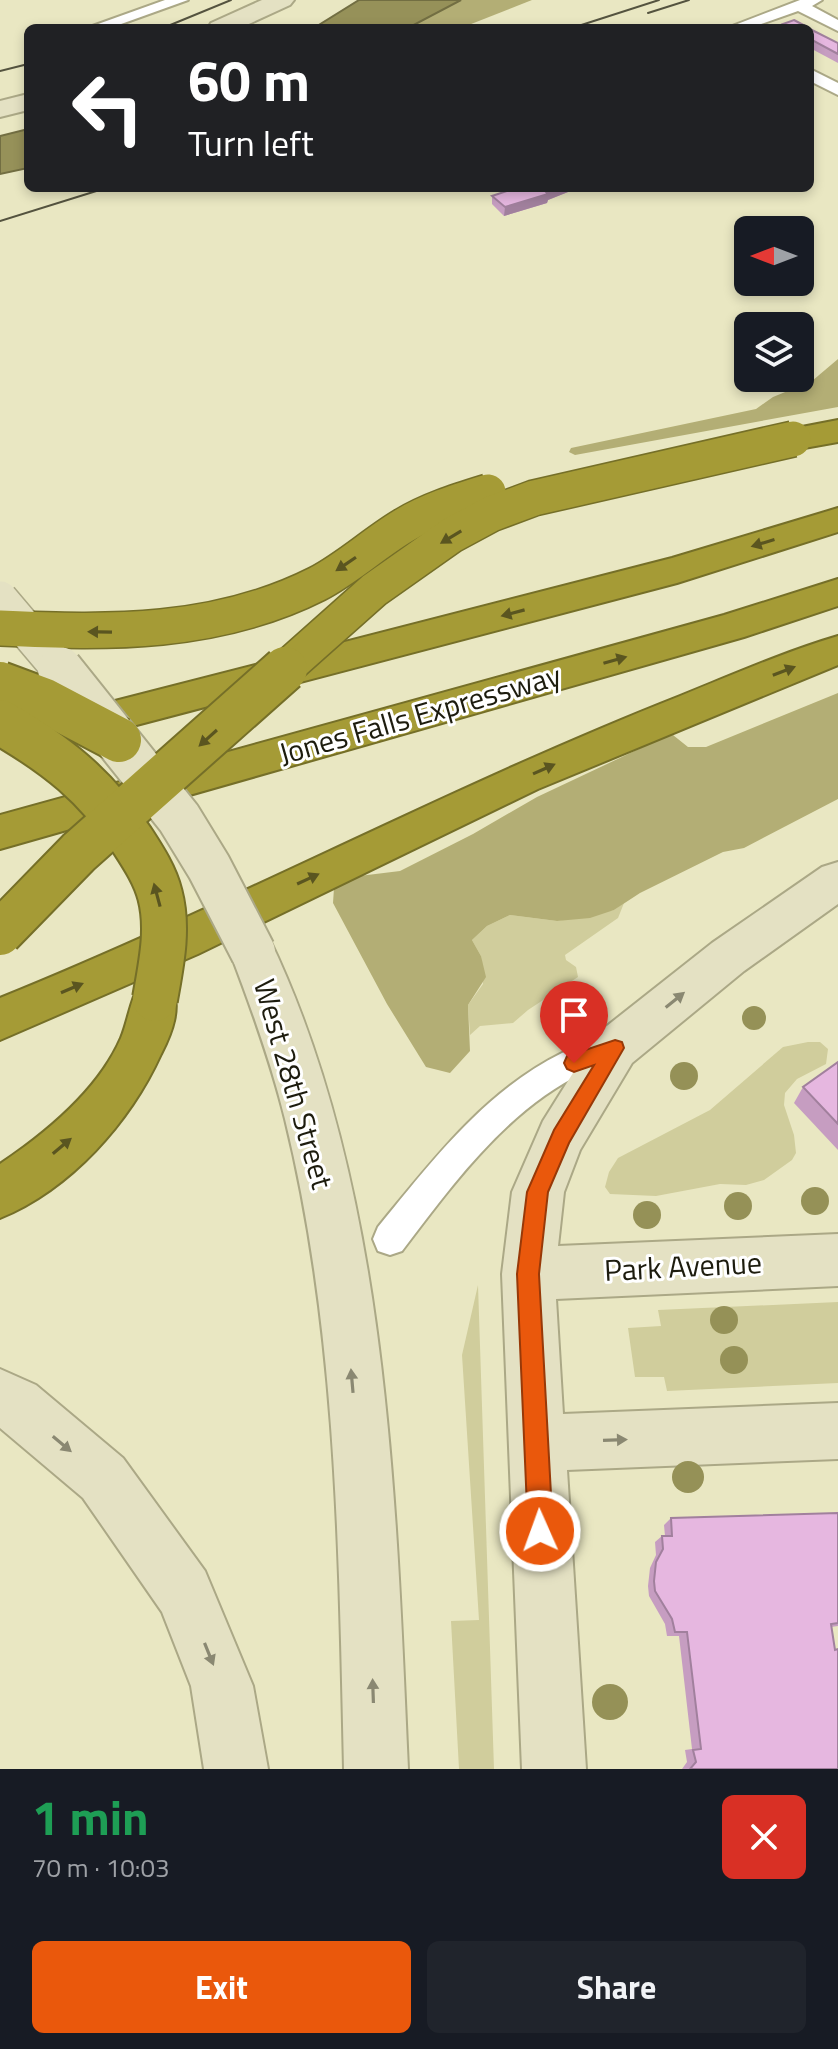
<!DOCTYPE html>
<html lang="en">
<head>
<meta charset="utf-8">
<style>
	:root { --surface:#171b24; --page:#20242c; --text:#f1f3f6; --muted:#9ea1a6; --accent:#ea580c }
	body { margin:0; font-family:"Titillium Web",sans-serif; background:var(--page); color:var(--text); height:100vh; display:flex; flex-direction:column; font-size:30px; white-space:nowrap }
	* { box-sizing:border-box; margin:0 }
	p { font-size:26px; color:var(--muted) }
	.icon { flex:none; width:44px; height:44px; fill:none; stroke:currentColor; stroke-width:2; stroke-linecap:round; stroke-linejoin:round }
	.map { position:relative; height:1769px; overflow:hidden }
	.panel { display:flex; flex-direction:column; background:var(--surface); flex:1 }
	.panel>* { flex:none }
	.banner { position:absolute; left:24px; top:24px; width:790px; height:168px; border-radius:12px; box-shadow:0 4px 12px #0003; background:#202124; color:#fff; overflow:hidden }
	.needle { width:52px; rotate:270deg }
	.tools { position:absolute; left:734px; top:216px; display:grid; gap:16px }
	.tools a { display:grid; place-items:center; width:80px; height:80px; border-radius:12px; background:var(--surface); box-shadow:0 4px 12px #0003; font-size:40px }
	.pin { position:absolute; display:grid; place-items:center; width:68px; height:68px; color:#fff; margin:-82px -34px; border-radius:50% 50% 50% 0; rotate:-45deg; box-shadow:0 0 8px #0007 }
	.pin .icon { rotate:45deg }
	.me { position:absolute; width:88px; margin:-44px; rotate:358deg; stroke-linejoin:round; filter:drop-shadow(0 0 6px #0008) }
	.turn { display:flex; align-items:center; gap:28px; height:168px; padding:0 32px; font-size:36px }
	.turn .icon { width:104px; height:104px; stroke-width:2.5 }
	.turn b { display:block; font-size:56px; line-height:68px }
	.round { display:grid; place-items:center; flex:none; width:84px; height:84px; border-radius:12px; background:var(--page) }
	.summary { display:flex; align-items:center; justify-content:space-between; height:136px; padding:0 32px }
	h1 { font-size:48px; font-weight:700; line-height:60px; color:#1e9e55 }
	.action { display:flex; gap:16px; margin-top:auto; padding:16px 32px }
	.action a { flex:1; height:92px; border-radius:12px; background:var(--accent); color:#fff; font-size:32px; font-weight:700; line-height:92px; text-align:center }
	.action a+a { background:var(--page); color:var(--text) }
	.map>svg:first-child { display:block }
	.green { fill:#d0cd9c }
	.forest { fill:#b3ae75 }
	.water { fill:#969159; stroke:#726e42; stroke-width:2 }
	.lines { fill:none; stroke-linecap:round; stroke-linejoin:round }
	.lane-casing { stroke:#aba886; stroke-width:4 }
	.secondary-casing { stroke:#aba886; stroke-width:4 }
	.highway-casing { stroke:#756f28; stroke-width:4 }
	.lane { fill:#fff; fill-rule:evenodd }
	.secondary { fill:#e4e1c3; fill-rule:evenodd }
	.highway { fill:#a59b36; fill-rule:evenodd }
	.tram { stroke:#54533f; stroke-width:2 }
	.secondary-bridge-far1-casing { stroke:#aba886; stroke-width:38; stroke-linecap:butt }
	.secondary-bridge-casing { stroke:#aba886; stroke-width:48; stroke-linecap:butt }
	.highway-bridge-far1-casing { stroke:#756f28; stroke-width:38; stroke-linecap:butt }
	.highway-bridge-casing { stroke:#756f28; stroke-width:48; stroke-linecap:butt }
	.secondary-bridge-far1 { stroke:#e4e1c3; stroke-width:35 }
	.secondary-bridge { stroke:#e4e1c3; stroke-width:44 }
	.highway-bridge-far1 { stroke:#a59b36; stroke-width:35 }
	.highway-bridge { stroke:#a59b36; stroke-width:44 }
	.tree { fill:#959157 }
	.wall { fill:#c69dc1 }
	.shaded-wall { fill:#a1809d }
	.building { fill:#e6b7e0; stroke:#a1809d; stroke-width:2 }
	.oneway { fill:#5a5520 }
	.oneway2 { fill:#8a8872 }
	.route { fill:#ea580c; stroke:#983908; stroke-width:2 }
	.labels { text-anchor:middle; stroke-width:6; stroke-linejoin:round; paint-order:stroke }
	.street-label { font-size:30px; fill:#1d1c0e; stroke:#fff }
</style>
</head>
<body>
<div class="map">
<svg width="838" height="1769" viewBox="0 0 838 1769">
	<rect width="100%" height="100%" fill="#e9e7c2"/>
	<g class="green">
		<path d="M 624,903 L 618,918 L 565,955 L 566,960 L 576,967 L 578,977 L 528,1010 L 513,1023 L 480,1026 L 470,1035 L 468,1005 L 483,984 L 481,956 L 472,940 L 487,926 L 510,915 L 557,921 L 614,910 Z"/>
		<path d="M 808,1042 L 820,1042 L 828,1049 L 826,1064 L 797,1079 L 785,1093 L 784,1105 L 794,1135 L 796,1153 L 792,1160 L 764,1180 L 746,1185 L 720,1184 L 656,1196 L 610,1194 L 605,1187 L 609,1172 L 618,1158 L 710,1110 L 783,1047 Z"/>
		<path d="M 478,1285 L 494,1769 L 459,1769 L 451,1621 L 479,1620 L 462,1355 Z"/>
		<path d="M 838,1302 L 838,1383 L 667,1391 L 664,1377 L 635,1377 L 628,1328 L 661,1326 L 658,1310 Z"/>
	</g>
	<g class="forest">
		<path d="M 436,0 L 532,0 L 461,28 L 389,28 Z"/>
		<path d="M 838,359 L 838,407 L 575,455 L 569,452 L 571,448 L 756,409 L 773,397 L 812,381 Z"/>
		<path d="M 838,693 L 838,799 L 744,848 L 723,852 L 640,893 L 614,910 L 590,918 L 557,921 L 510,915 L 487,926 L 472,940 L 481,956 L 486,977 L 468,1005 L 470,1051 L 450,1073 L 426,1067 L 387,1004 L 333,903 L 334,888 L 343,878 L 400,871 L 473,834 L 537,797 L 660,739 L 673,735 L 688,747 L 706,747 Z"/>
	</g>
	<g class="water">
		<path d="M 359,0 L 461,0 L 408,28 L 314,28 Z"/>
		<path d="M 28,129 L 28,168 L 0,174 L 0,136 Z"/>
	</g>
	<g class="lines">
		<defs>
			<g id="lane">
				<path d="M 165,0 L 188,0 L 110,28 L 87,28 Z"/>
				<path d="M 800,0 L 822,0 L 812,6 L 838,20 L 838,31 L 798,11 L 750,28 L 727,28 Z"/>
				<path d="M 810,69 L 838,83 L 838,95 L 810,81 Z"/>
				<path d="M 615,1034 L 626,1038 L 630,1048 L 626,1058 C 612,1063 598,1066 585,1072 C 507,1109 453,1184 402,1251 L 390,1255 L 378,1251 L 373,1239 L 378,1227 C 431,1162 485,1091 562,1053 C 579,1045 597,1040 615,1034 Z"/>
			</g>
			<g id="secondary">
				<path d="M 262,0 L 294,0 L 290,5 L 240,28 L 208,28 L 211,23 Z"/>
				<path d="M 28,94 L 28,110 L 0,117 L 0,101 Z"/>
				<path d="M 838,862 L 838,904 L 744,971 L 632,1063 L 580,1150 L 564,1192 L 558,1246 L 838,1234 L 838,1286 L 556,1299 L 563,1414 L 838,1403 L 838,1459 L 567,1470 L 586,1769 L 522,1769 L 502,1274 L 512,1192 L 543,1121 L 598,1033 L 712,943 L 822,867 Z"/>
				<path d="M 253,932 L 269,938 C 388,1185 396,1499 408,1769 L 344,1769 C 339,1552 337,1330 285,1119 C 271,1062 251,1007 230,952 L 237,938 Z"/>
				<path d="M 0,1369 L 36,1385 L 123,1458 L 205,1571 L 253,1686 L 268,1769 L 204,1769 L 191,1686 L 162,1612 L 83,1498 L 0,1428 Z"/>
			</g>
			<g id="highway">
				<path d="M 838,420 L 838,442 L 793,450 L 781,447 L 776,439 L 781,431 Z"/>
				<path d="M 838,508 L 838,532 L 677,583 L 68,743 L 54,739 L 48,728 L 54,717 L 68,713 L 672,558 Z"/>
				<path d="M 838,579 L 838,606 L 744,637 L 0,849 L 0,815 L 724,615 Z"/>
				<path d="M 838,636 L 838,665 L 538,789 L 198,954 L 0,1040 L 0,998 C 230,905 449,787 680,696 C 732,675 784,652 838,636 Z"/>
				<path d="M 155,979 L 171,985 C 182,1007 172,1033 161,1054 C 130,1122 71,1189 0,1218 L 0,1164 C 46,1133 98,1091 121,1038 C 128,1021 130,1002 139,985 Z"/>
			</g>
		</defs>
		<use href="#lane" class="lane-casing"/>
		<use href="#secondary" class="secondary-casing"/>
		<use href="#highway" class="highway-casing"/>
		<use href="#lane" class="lane"/>
		<use href="#secondary" class="secondary"/>
		<use href="#highway" class="highway"/>
		<g class="tram">
			<path d="M 648,13 L 689,0"/>
			<path d="M 163,28 L 231,0"/>
			<path d="M 572,28 L 659,0"/>
			<path d="M 0,71 L 28,64"/>
			<path d="M 0,221 L 106,188"/>
		</g>
		<defs>
			<path id="secondary-bridge-far1" d="M 0,599 L 61,671"/>
			<path id="secondary-bridge" d="M 60,669 L 179,818 L 209,867 L 253,952"/>
			<g id="highway-bridge-far1">
				<path d="M 0,628 C 109,633 216,635 317,584 C 348,568 373,544 403,526 C 429,510 459,501 488,492"/>
				<path d="M 283,671 L 374,590 L 452,535 L 491,514 L 534,498 L 793,439"/>
			</g>
			<g id="highway-bridge">
				<path d="M 0,684 L 43,700 L 119,740"/>
				<path d="M 0,722 C 57,755 95,785 132,840 C 143,857 155,875 160,895 C 169,929 161,965 155,999"/>
				<path d="M 0,933 L 79,852 L 285,669"/>
			</g>
		</defs>
		<use href="#secondary-bridge-far1" class="secondary-bridge-far1-casing"/>
		<use href="#secondary-bridge" class="secondary-bridge-casing"/>
		<use href="#highway-bridge-far1" class="highway-bridge-far1-casing"/>
		<use href="#highway-bridge" class="highway-bridge-casing"/>
		<use href="#secondary-bridge-far1" class="secondary-bridge-far1"/>
		<use href="#secondary-bridge" class="secondary-bridge"/>
		<use href="#highway-bridge-far1" class="highway-bridge-far1"/>
		<use href="#highway-bridge" class="highway-bridge"/>
	</g>
	<g class="tree">
		<circle cx="754" cy="1018" r="12"/>
		<circle cx="684" cy="1076" r="14"/>
		<circle cx="815" cy="1201" r="14"/>
		<circle cx="738" cy="1206" r="14"/>
		<circle cx="647" cy="1215" r="14"/>
		<circle cx="724" cy="1320" r="14"/>
		<circle cx="734" cy="1360" r="14"/>
		<circle cx="688" cy="1477" r="16"/>
		<circle cx="610" cy="1702" r="18"/>
	</g>
	<g class="wall">
		<path d="M 810,29 L 838,43 L 838,63 L 810,48 Z"/>
		<path d="M 516,188 L 578,188 L 548,200 L 547,203 L 504,216 L 492,204 L 492,196 Z"/>
		<path d="M 838,1062 L 838,1150 L 794,1103 L 803,1087 Z"/>
		<path d="M 838,1513 L 838,1626 L 831,1627 L 838,1769 L 682,1769 L 687,1762 L 685,1750 L 692,1749 L 679,1636 L 667,1636 L 665,1624 L 649,1596 L 648,1586 L 650,1568 L 656,1555 L 655,1542 L 662,1536 L 665,1536 L 664,1525 L 671,1518 Z"/>
	</g>
	<path class="shaded-wall" d="M 558,188 L 578,188 L 548,200 L 547,203 L 504,216 L 505,207 Z"/>
	<g class="building">
		<path d="M 794,20 L 809,28 L 790,28 L 783,24 Z"/>
		<path d="M 810,29 L 838,43 L 838,54 L 810,39 Z"/>
		<path d="M 516,188 L 558,188 L 546,192 L 548,194 L 505,207 L 492,196 Z"/>
		<path d="M 838,1062 L 838,1124 L 803,1087 Z"/>
		<path d="M 838,1513 L 838,1623 L 831,1624 L 835,1650 L 838,1649 L 838,1769 L 690,1769 L 696,1762 L 693,1750 L 701,1749 L 687,1632 L 675,1632 L 672,1619 L 655,1591 L 654,1581 L 656,1562 L 663,1549 L 662,1536 L 672,1536 L 671,1518 Z"/>
	</g>
	<defs><path id="oneway-solid" d="M-6-.8H1V-3.2L6.5 0L1 3.2V.8H-6Z" transform="scale(2)"/></defs>
	<g class="oneway">
		<use href="#oneway-solid" transform="translate(451 537) rotate(149)"/>
		<use href="#oneway-solid" transform="translate(763 543) rotate(163)"/>
		<use href="#oneway-solid" transform="translate(346 564) rotate(146)"/>
		<use href="#oneway-solid" transform="translate(513 613) rotate(165)"/>
		<use href="#oneway-solid" transform="translate(100 632) rotate(-179)"/>
		<use href="#oneway-solid" transform="translate(615 660) rotate(-16)"/>
		<use href="#oneway-solid" transform="translate(784 671) rotate(-21)"/>
		<use href="#oneway-solid" transform="translate(208 738) rotate(138)"/>
		<use href="#oneway-solid" transform="translate(544 769) rotate(-24)"/>
		<use href="#oneway-solid" transform="translate(308 879) rotate(-25)"/>
		<use href="#oneway-solid" transform="translate(157 895) rotate(-105)"/>
		<use href="#oneway-solid" transform="translate(72 988) rotate(-23)"/>
		<use href="#oneway-solid" transform="translate(62 1146) rotate(-40)"/>
	</g>
	<g class="oneway2">
		<use href="#oneway-solid" transform="translate(675 1000) rotate(-39)"/>
		<use href="#oneway-solid" transform="translate(352 1381) rotate(-95)"/>
		<use href="#oneway-solid" transform="translate(615 1440) rotate(-2)"/>
		<use href="#oneway-solid" transform="translate(62 1444) rotate(40)"/>
		<use href="#oneway-solid" transform="translate(209 1654) rotate(68)"/>
		<use href="#oneway-solid" transform="translate(373 1691) rotate(-92)"/>
	</g>
	<path class="route" d="M 615,1040 L 622,1042 L 624,1048 L 569,1143 L 548,1192 L 539,1274 L 553,1531 L 549,1540 L 540,1543 L 532,1540 L 528,1531 L 517,1274 L 527,1192 L 554,1130 L 594,1065 L 574,1072 L 567,1069 L 564,1063 L 567,1056 Z"/>
	<g class="labels">
		<g class="street-label">
			<text transform="translate(420 715) rotate(-16)" y="10">Jones Falls Expressway</text>
			<text transform="translate(293 1084) rotate(74)" y="10">West 28th Street</text>
			<text transform="translate(683 1267) rotate(-3)" y="10">Park Avenue</text>
		</g>
	</g>
</svg>
<div class="tools">
<a><svg class="needle" viewBox="-14 -14 28 28"><path d="M0-13l5 13h-10z" fill="#e53935"/><path d="M0 13l5-13h-10z" fill="#9ea1a6"/></svg></a>
<a><svg class="icon" aria-label="layers" viewBox="0 0 24 24"><path d="M12 4l9 5-9 5-9-5zM3 14l9 5 9-5"/></svg></a>
</div>
<div class="pin" style="left:574px;top:1063px;background:#d93025"><svg class="icon" aria-label="arrive" viewBox="0 0 24 24"><path d="M6 21V4h12l-3 4 3 4H6"/></svg></div>
<svg class="me" style="left:540px;top:1531px" viewBox="-20 -20 40 40"><circle r="17" fill="#ea580c" stroke="#fff" stroke-width="3"/><path d="M0-11L8 9 0 5-8 9z" fill="#fff"/></svg>
<div class="banner">
<div class="turn"><svg class="icon" aria-label="left" viewBox="0 0 24 24"><path d="M17 20v-9H6M10 6l-5 5 5 5"/></svg><div><b>60 m</b>Turn left</div></div>
</div>
</div>
<section class="panel">
<div class="summary"><div><h1>1 min</h1><p>70 m · 10:03</p></div><a class="round" style="background:#d93025;color:#fff"><svg class="icon" aria-label="close" viewBox="0 0 24 24"><path d="M6 6l12 12M18 6L6 18"/></svg></a></div>
<div class="action"><a>Exit</a><a>Share</a></div>
</section>
</body>
</html>
